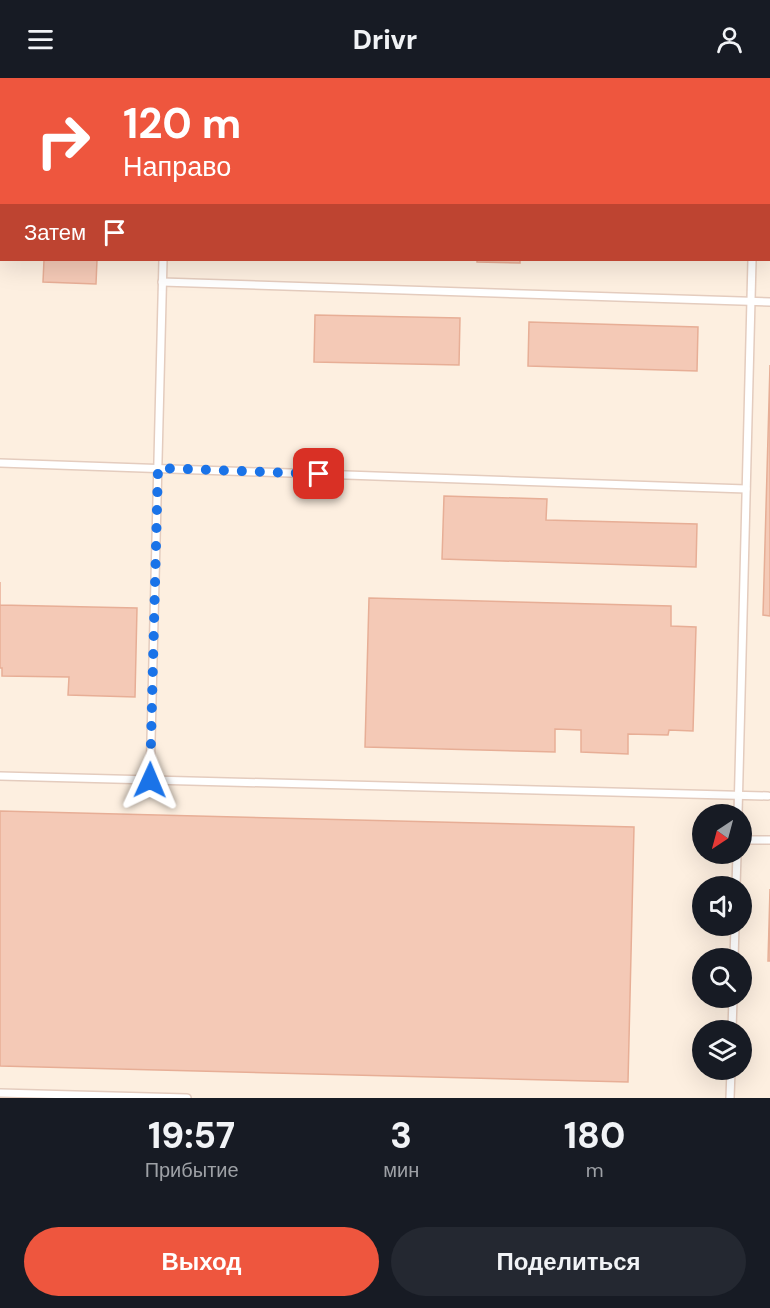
<!DOCTYPE html>
<html lang="ru">
<head>
<meta charset="utf-8">
<style>
	:root { --surface:#171b24; --page:#242831; --text:#f1f3f6; --muted:#9ea1a6; --accent:#ee563e }
	body { margin:0; font-family:"DM Sans",sans-serif; background:var(--page); color:var(--text); height:100vh; display:flex; flex-direction:column; font-size:22px; white-space:nowrap }
	* { box-sizing:border-box; margin:0 }
	p { font-size:20px; color:var(--muted) }
	.icon { flex:none; width:33px; height:33px; fill:none; stroke:currentColor; stroke-width:2; stroke-linecap:round; stroke-linejoin:round }
	.map { position:relative; height:1020px; overflow:hidden }
	.drawer { display:flex; flex-direction:column; background:var(--surface); flex:1 }
	.drawer>* { flex:none }
	.hud { position:absolute; left:0px; top:0px; width:771px; height:183px; box-shadow:0 6px 24px #0002; background:#ee563e; color:#fff; overflow:hidden }
	.needle { width:39px; rotate:216deg }
	.tools { position:absolute; left:692px; top:726px; display:grid; gap:12px }
	.tools a { display:grid; place-items:center; width:60px; height:60px; border-radius:50%; background:var(--surface); box-shadow:0 6px 24px #0002; font-size:30px }
	.pin { position:absolute; display:grid; place-items:center; width:51px; height:51px; color:#fff; margin:-26px; border-radius:12px; box-shadow:0 3px 9px #0006 }
	.me { position:absolute; width:66px; margin:-33px; rotate:1deg; stroke-linejoin:round; filter:drop-shadow(0 0 4px #0008) }
	.turn { display:flex; align-items:center; gap:21px; height:126px; padding:0 24px; font-size:27px }
	.turn .icon { width:78px; height:78px; stroke-width:2.5 }
	.turn b { display:block; font-size:42px; line-height:51px }
	.then { display:flex; align-items:center; height:57px; padding:0 24px; background:#0003; gap:12px; font-size:22px }
	.eta { display:flex; justify-content:space-evenly; align-items:center; height:102px; text-align:center }
	.eta b { font-size:36px; font-weight:800; line-height:42px }
	.button { display:flex; gap:12px; margin-top:auto; padding:12px 24px }
	.button a { flex:1; height:69px; border-radius:36px; background:var(--accent); color:#fff; font-size:24px; font-weight:800; line-height:69px; text-align:center }
	.button a+a { background:var(--page); color:var(--text) }
	header { display:flex; justify-content:space-between; align-items:center; height:78px; padding:0 24px; background:var(--surface); font-size:27px; font-weight:800 }
	.map>svg:first-child { display:block }
	.building { fill:#f4c9b6; stroke:#e7ae96; stroke-width:1.5 }
	.lines { fill:none; stroke-linecap:round; stroke-linejoin:round }
	.service-casing { stroke:#e4ccbe; stroke-width:10 }
	.service { stroke:#fff; stroke-width:7 }
	.route { stroke:#1a73e8; stroke-width:10; stroke-dasharray:0 18 }
</style>
</head>
<body>
<header><svg class="icon" aria-label="menu" viewBox="0 0 24 24"><path d="M4 6h16M4 12h16M4 18h16"/></svg>Drivr<svg class="icon" aria-label="person" viewBox="0 0 24 24"><circle cx="12" cy="8" r="4"/><path d="M4 21q1-7 8-7t8 7"/></svg></header>
<div class="map">
<svg width="770" height="1020" viewBox="0 0 770 1020">
	<rect width="100%" height="100%" fill="#fdefe0"/>
	<g class="building">
		<path d="M 52,0 L 104,0 L 52,2 Z"/>
		<path d="M 368,0 L 433,0 L 368,2 Z"/>
		<path d="M 471,0 L 539,0 L 471,2 Z"/>
		<path d="M 640,0 L 712,0 L 640,2 Z"/>
		<path d="M 44,182 L 97,182 L 96,206 L 43,204 Z"/>
		<path d="M 477,182 L 520,182 L 520,185 L 477,184 Z"/>
		<path d="M 315,237 L 460,240 L 459,287 L 314,284 Z"/>
		<path d="M 529,244 L 698,249 L 697,293 L 528,288 Z"/>
		<path d="M 770,287 L 770,538 L 763,537 Z"/>
		<path d="M 444,418 L 547,421 L 546,442 L 697,446 L 696,489 L 442,481 Z"/>
		<path d="M 0,504 L 0,527 L 137,530 L 135,619 L 68,617 L 69,599 L 2,598 L 2,590 L 0,590 Z"/>
		<path d="M 369,520 L 671,528 L 671,548 L 696,549 L 693,653 L 669,652 L 668,657 L 628,656 L 628,676 L 581,674 L 581,652 L 555,651 L 555,674 L 365,669 Z"/>
		<path d="M 0,733 L 634,749 L 628,1004 L 0,988 Z"/>
		<path d="M 770,811 L 770,883 L 768,883 Z"/>
	</g>
	<g class="lines">
		<defs>
			<g id="service">
				<path d="M 167,2 L 167,0"/>
				<path d="M 756,2 L 756,0"/>
				<path d="M 162,204 L 770,224"/>
				<path d="M 0,385 L 746,411"/>
				<path d="M 0,698 L 768,718"/>
				<path d="M 150,702 L 163,182"/>
				<path d="M 738,736 L 752,182"/>
				<path d="M 741,762 L 770,762"/>
				<path d="M 736,808 L 737,776"/>
				<path d="M 734,880 L 735,848"/>
				<path d="M 732,952 L 733,920"/>
				<path d="M 0,1015 L 187,1020"/>
				<path d="M 730,1020 L 731,992"/>
			</g>
		</defs>
		<use href="#service" class="service-casing"/>
		<use href="#service" class="service"/>
	</g>
	<g class="lines">
		<path class="route" d="M 150,702 L 158,390 L 319,396"/>
	</g>
</svg>
<div class="tools">
<a><svg class="needle" viewBox="-14 -14 28 28"><path d="M0-13l5 13h-10z" fill="#e53935"/><path d="M0 13l5-13h-10z" fill="#9ea1a6"/></svg></a>
<a><svg class="icon" aria-label="sound" viewBox="0 0 24 24"><path d="M4 9h4l5-4v14l-5-4H4zM17 9q2 3 0 6"/></svg></a>
<a><svg class="icon" aria-label="search" viewBox="0 0 24 24"><circle cx="10" cy="10" r="6"/><path d="M15 15l6 6"/></svg></a>
<a><svg class="icon" aria-label="layers" viewBox="0 0 24 24"><path d="M12 4l9 5-9 5-9-5zM3 14l9 5 9-5"/></svg></a>
</div>
<div class="pin" style="left:319px;top:396px;background:#d93025"><svg class="icon" aria-label="arrive" viewBox="0 0 24 24"><path d="M6 21V4h12l-3 4 3 4H6"/></svg></div>
<svg class="me" style="left:150px;top:702px" viewBox="-20 -20 40 40"><path d="M0-17L14 15 0 8-14 15z" fill="#1a73e8" stroke="#fff" stroke-width="4"/></svg>
<div class="hud">
<div class="turn"><svg class="icon" aria-label="right" viewBox="0 0 24 24"><path d="M7 20v-9h11M14 6l5 5-5 5"/></svg><div><b>120 m</b>Направо</div></div>
<div class="then">Затем<svg class="icon" aria-label="arrive" viewBox="0 0 24 24"><path d="M6 21V4h12l-3 4 3 4H6"/></svg></div>
</div>
</div>
<section class="drawer">
<div class="eta">
<div><b>19:57</b><p>Прибытие</p></div>
<div><b>3</b><p>мин</p></div>
<div><b>180</b><p>m</p></div>
</div>
<div class="button"><a>Выход</a><a>Поделиться</a></div>
</section>
</body>
</html>
